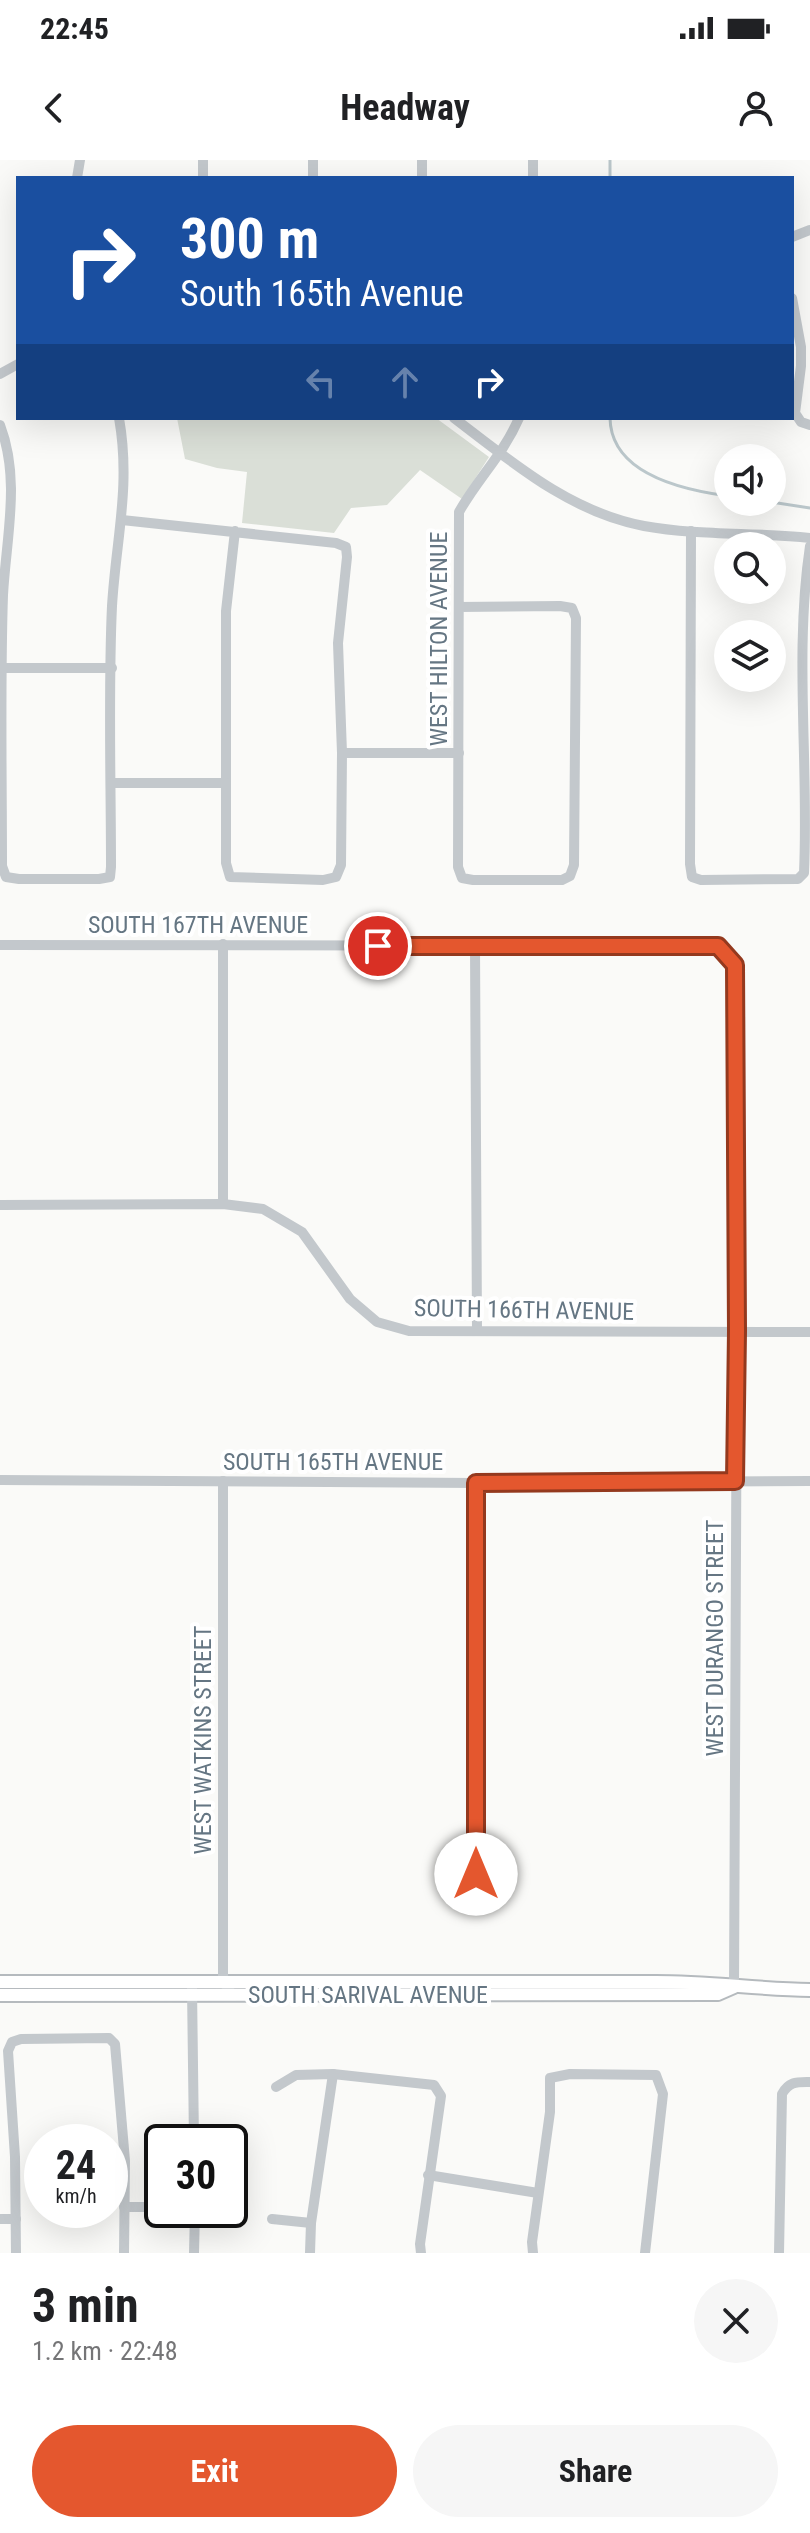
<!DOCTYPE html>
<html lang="en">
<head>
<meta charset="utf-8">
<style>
	:root { --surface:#fff; --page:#f6f6f6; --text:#202124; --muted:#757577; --accent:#e4572e }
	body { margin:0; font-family:"Roboto Condensed",sans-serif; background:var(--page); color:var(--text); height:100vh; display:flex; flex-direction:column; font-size:30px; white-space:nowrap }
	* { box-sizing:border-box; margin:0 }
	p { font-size:26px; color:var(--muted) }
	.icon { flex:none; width:44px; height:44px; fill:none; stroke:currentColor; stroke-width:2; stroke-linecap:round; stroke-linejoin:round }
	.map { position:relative; height:2093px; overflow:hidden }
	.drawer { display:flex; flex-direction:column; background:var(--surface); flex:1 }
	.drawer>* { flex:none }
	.banner { position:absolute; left:16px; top:16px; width:778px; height:244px; border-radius:0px; box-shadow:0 8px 32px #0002; background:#1a4fa0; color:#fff; overflow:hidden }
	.fabs { position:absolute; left:714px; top:284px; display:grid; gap:16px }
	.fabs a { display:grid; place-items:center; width:72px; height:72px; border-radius:50%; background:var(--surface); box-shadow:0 8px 32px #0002; font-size:40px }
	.speed { position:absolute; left:24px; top:1964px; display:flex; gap:16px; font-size:40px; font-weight:700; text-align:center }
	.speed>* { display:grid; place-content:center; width:104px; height:104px; border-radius:50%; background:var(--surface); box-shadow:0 8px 32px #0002; line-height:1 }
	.speed small { font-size:20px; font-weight:400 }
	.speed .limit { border:4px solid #111; border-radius:12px; background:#fff; color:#111 }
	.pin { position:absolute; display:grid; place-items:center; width:68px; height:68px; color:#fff; margin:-34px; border:4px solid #fff; border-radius:50%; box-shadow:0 2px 8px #0007 }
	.me { position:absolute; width:88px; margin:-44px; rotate:0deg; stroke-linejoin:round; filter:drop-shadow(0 0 6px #0008) }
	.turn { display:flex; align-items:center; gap:28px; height:168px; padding:0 32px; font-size:36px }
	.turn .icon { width:104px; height:104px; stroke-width:2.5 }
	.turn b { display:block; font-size:56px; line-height:68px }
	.lanes { display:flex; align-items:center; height:76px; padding:0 32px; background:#0003; justify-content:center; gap:40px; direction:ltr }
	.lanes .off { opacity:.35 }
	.round { display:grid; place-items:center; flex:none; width:84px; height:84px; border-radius:42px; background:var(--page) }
	.summary { display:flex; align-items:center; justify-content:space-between; height:136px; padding:0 32px }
	h1 { font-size:48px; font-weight:700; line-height:60px }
	.button { display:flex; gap:16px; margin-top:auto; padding:16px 32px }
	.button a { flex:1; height:92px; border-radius:48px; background:var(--accent); color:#fff; font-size:32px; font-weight:700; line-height:92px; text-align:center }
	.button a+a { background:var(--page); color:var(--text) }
	.status { display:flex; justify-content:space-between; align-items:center; height:56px; padding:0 40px; background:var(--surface); direction:ltr }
	.status svg { height:22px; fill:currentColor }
	header { display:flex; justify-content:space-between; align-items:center; height:104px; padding:0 32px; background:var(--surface); font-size:36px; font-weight:700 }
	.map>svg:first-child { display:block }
	.green { fill:#dadfd7 }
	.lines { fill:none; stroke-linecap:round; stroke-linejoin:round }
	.stream { stroke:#bbc7cb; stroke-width:3 }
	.major-casing { stroke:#b5babe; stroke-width:16 }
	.minor { stroke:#c3c8cc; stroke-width:10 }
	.major { stroke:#fff; stroke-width:12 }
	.route-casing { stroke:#94391e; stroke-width:20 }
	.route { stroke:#e4572e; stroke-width:14 }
	.labels { text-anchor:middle; stroke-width:8; stroke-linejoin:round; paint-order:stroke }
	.street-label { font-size:24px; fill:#657683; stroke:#fff }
</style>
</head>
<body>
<div class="status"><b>22:45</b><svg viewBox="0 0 49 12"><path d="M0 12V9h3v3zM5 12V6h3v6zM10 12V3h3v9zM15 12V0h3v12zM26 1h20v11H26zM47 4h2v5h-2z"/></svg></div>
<header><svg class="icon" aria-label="back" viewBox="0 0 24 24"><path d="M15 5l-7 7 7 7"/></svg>Headway<svg class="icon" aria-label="person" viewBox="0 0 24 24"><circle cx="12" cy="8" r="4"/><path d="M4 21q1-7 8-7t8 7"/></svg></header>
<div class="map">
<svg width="810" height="2093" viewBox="0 0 810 2093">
	<rect width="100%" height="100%" fill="#fafaf8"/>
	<path class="green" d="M 177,258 L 436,258 L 489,297 L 462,339 L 420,310 L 387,345 L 351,348 L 334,373 L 242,363 L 247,312 L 217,308 L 185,299 Z"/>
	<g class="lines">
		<g class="stream">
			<path d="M 610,0 L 610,18"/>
			<path d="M 610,258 C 611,314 683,330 728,336"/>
			<path d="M 771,342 L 810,348"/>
		</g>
		<defs>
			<g id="major">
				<path d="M 0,1822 L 656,1822 C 708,1822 758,1829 810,1830"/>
				<path d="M 0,1835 L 718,1834 L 734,1827"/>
			</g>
		</defs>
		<use href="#major" class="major-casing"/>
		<g class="minor">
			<path d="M 203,0 L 203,18"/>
			<path d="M 313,0 L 313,18"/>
			<path d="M 422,0 L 422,18"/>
			<path d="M 533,0 L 533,18"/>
			<path d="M 77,18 L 80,0"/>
			<path d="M 792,77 L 810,70"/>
			<path d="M 792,138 L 801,187 L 801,206 L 795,253 L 801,262 L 810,265"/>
			<path d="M 0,214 L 18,204"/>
			<path d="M 454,258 C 513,303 570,352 644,366 C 699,376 755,372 810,378"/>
			<path d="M 0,265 C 21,320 6,378 3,435 C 0,525 2,616 2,706 L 6,717 L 19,719 L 99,719 L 110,717 L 111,707 C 111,620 108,532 112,446 C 116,379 131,326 119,258"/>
			<path d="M 122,360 L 336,383 L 346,387 L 347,397 L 338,483 L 342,593 L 341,705 L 336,717 L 323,720 L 230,717 L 226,703 L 226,451 L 235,371"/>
			<path d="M 691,371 L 690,704 L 692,717 L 701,720 L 798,719 L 804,713 C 809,604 794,493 810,386"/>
			<path d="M 459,447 L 560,446 L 572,448 L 576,458 L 574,705 L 570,716 L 562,720 L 473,720 L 462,718 L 458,707 L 459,352 C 478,318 503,295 519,258"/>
			<path d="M 2,508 L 112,508"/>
			<path d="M 342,593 L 459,593"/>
			<path d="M 111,623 L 226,623"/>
			<path d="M 223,784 L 223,1044"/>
			<path d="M 0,785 L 718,786 L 735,805 L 737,1171 L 734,1827"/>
			<path d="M 475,786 L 477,1171"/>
			<path d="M 0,1045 L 223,1044 L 263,1049 L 302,1072 L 350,1139 L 377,1162 L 409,1171 L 810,1172"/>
			<path d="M 0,1320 L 476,1323 L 810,1321"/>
			<path d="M 223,1321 L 223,1822 L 233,1835"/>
			<path d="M 476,1323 L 476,1744"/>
			<path d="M 192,1828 L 194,1982"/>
			<path d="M 276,1927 L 296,1915 L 333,1914 L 434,1925 L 441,1936 L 420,2084 L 421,2093"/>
			<path d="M 428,2015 L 538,2033"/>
			<path d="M 124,2047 L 162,2047"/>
			<path d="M 0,2059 L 16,2059"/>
			<path d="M 272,2059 L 311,2063"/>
			<path d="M 16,2093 L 15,1997 L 8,1891 L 12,1882 L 21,1879 L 109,1878 L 115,1884 L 125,2001 L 124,2093"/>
			<path d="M 194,2093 L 195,2050"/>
			<path d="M 310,2093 L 311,2063 L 333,1914"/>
			<path d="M 533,2093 L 532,2082 L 550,1952 L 550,1918 L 570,1914 L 656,1915 L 663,1934 L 645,2093"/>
			<path d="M 779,2093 L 782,1934 C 789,1921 797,1922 810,1922"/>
		</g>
		<use href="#major" class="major"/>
	</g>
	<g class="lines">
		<defs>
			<path id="route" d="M 378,786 L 718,786 L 735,805 L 737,1171 L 735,1321 L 476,1323 L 476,1714"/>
		</defs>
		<use href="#route" class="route-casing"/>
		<use href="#route" class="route"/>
	</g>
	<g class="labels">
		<g class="street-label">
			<text transform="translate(439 479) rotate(-90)" y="8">WEST HILTON AVENUE</text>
			<text x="198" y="773">SOUTH 167TH AVENUE</text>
			<text transform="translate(524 1150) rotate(1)" y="8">SOUTH 166TH AVENUE</text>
			<text x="333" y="1310">SOUTH 165TH AVENUE</text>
			<text transform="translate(715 1478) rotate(-90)" y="8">WEST DURANGO STREET</text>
			<text transform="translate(203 1580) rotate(-90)" y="8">WEST WATKINS STREET</text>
			<text x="368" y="1843">SOUTH SARIVAL AVENUE</text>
		</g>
	</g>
</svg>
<div class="fabs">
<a><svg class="icon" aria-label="sound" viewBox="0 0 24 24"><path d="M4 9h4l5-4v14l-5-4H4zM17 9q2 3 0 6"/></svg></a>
<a><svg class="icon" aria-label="search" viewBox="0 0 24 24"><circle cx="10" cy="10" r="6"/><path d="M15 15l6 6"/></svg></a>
<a><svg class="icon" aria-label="layers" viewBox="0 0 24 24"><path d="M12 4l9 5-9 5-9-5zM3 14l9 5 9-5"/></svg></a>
</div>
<div class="speed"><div>24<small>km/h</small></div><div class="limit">30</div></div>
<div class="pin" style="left:378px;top:786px;background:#d93025"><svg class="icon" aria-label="arrive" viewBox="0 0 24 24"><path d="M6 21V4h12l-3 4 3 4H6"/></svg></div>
<svg class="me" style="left:476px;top:1714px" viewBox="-20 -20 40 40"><circle r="19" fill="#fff"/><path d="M0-13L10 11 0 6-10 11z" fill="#e4572e"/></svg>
<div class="banner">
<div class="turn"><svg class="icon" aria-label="right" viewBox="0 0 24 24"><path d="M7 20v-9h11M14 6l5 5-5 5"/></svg><div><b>300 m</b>South 165th Avenue</div></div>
<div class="lanes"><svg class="icon off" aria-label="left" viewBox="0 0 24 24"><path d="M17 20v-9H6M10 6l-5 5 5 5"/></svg><svg class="icon off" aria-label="ahead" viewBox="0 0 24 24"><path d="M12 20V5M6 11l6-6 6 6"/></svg><svg class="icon" aria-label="right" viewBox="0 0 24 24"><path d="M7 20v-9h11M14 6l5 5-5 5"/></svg></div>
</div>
</div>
<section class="drawer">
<div class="summary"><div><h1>3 min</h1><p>1.2 km · 22:48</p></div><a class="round"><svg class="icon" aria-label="close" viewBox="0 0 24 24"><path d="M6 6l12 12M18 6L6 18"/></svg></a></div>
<div class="button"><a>Exit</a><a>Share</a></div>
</section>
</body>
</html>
